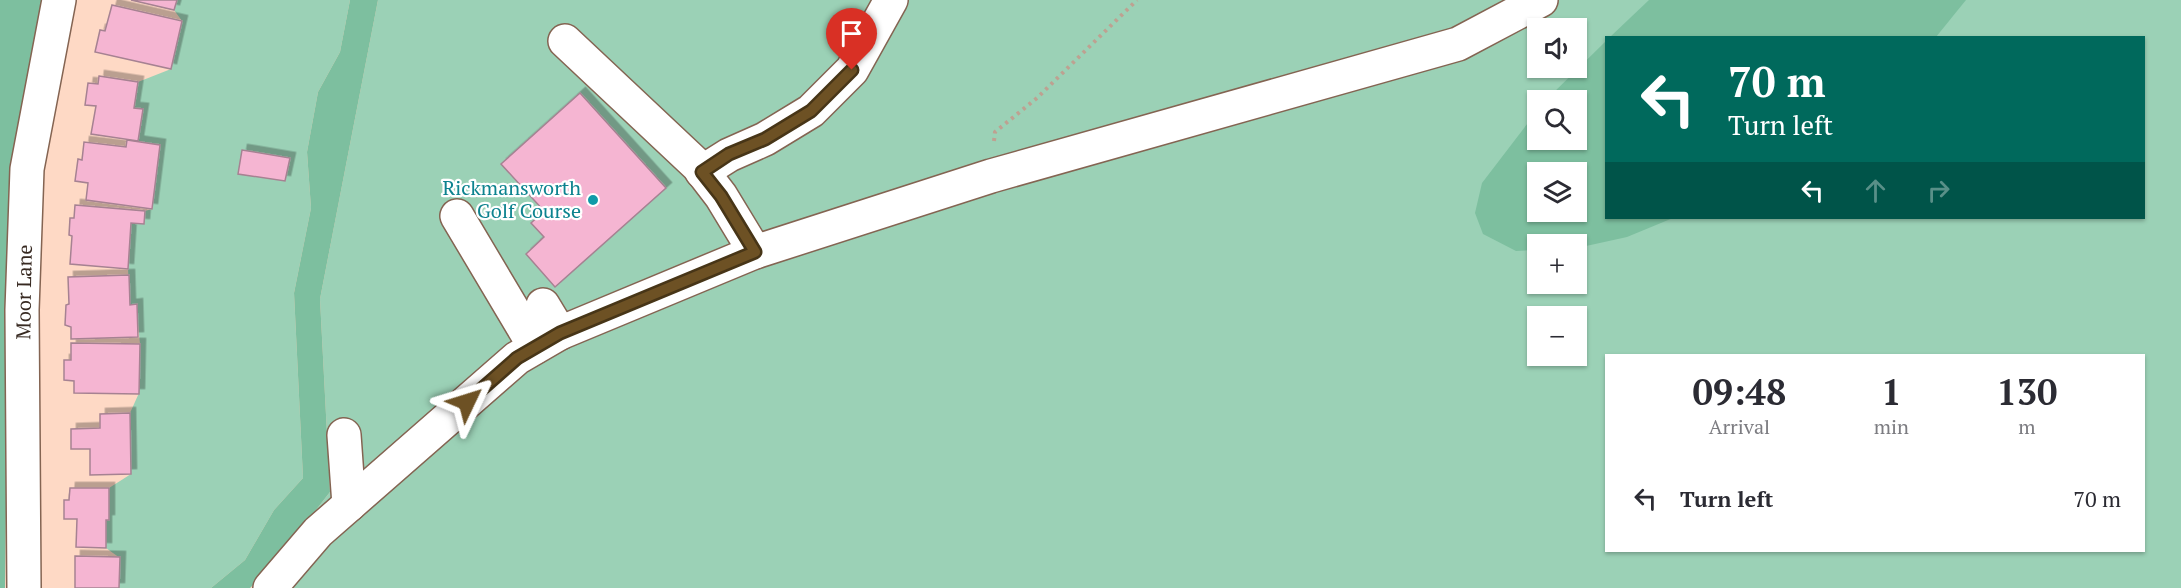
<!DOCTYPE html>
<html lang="en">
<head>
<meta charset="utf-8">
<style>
	:root { --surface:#fff; --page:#f2f2f3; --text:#2b2b33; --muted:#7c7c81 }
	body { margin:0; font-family:"PT Serif",serif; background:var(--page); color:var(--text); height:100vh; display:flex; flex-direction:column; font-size:22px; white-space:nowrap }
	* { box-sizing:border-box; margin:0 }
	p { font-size:20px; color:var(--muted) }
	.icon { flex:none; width:33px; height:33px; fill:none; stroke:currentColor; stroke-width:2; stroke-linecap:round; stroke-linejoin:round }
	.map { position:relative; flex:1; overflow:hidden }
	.drawer { position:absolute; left:1605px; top:354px; width:540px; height:198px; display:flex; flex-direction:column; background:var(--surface); border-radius:0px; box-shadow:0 2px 4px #0004 }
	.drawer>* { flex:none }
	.guide { position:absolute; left:1605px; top:36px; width:540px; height:183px; border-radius:0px; box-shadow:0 2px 4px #0004; background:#00695c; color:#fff; overflow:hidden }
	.fabs { position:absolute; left:1527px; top:18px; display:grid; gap:12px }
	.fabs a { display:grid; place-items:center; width:60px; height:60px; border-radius:0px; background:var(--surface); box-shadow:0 2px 4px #0004; font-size:30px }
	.pin { position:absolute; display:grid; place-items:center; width:51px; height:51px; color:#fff; margin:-62px -26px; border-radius:50% 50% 50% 0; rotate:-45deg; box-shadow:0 0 6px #0007 }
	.pin .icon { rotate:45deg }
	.me { position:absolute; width:66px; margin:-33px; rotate:49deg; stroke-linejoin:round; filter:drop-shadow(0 0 4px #0008) }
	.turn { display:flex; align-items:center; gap:21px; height:126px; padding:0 24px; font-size:27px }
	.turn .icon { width:78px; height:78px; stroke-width:2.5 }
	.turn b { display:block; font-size:42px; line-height:51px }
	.lanes { display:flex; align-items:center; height:57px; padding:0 24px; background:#0003; justify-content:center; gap:30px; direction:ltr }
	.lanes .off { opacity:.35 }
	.eta { display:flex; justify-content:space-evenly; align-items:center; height:102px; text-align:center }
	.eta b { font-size:36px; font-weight:700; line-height:42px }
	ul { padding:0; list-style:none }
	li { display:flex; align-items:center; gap:18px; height:84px; padding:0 24px }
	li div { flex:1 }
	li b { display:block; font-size:22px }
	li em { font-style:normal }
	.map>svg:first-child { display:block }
	.green { fill:#9bd1b6; fill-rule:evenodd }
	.forest { fill:#7dbf9f; fill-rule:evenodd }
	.building { fill:#f5b5d2; stroke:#a68292; stroke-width:1.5; filter:url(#shadow) }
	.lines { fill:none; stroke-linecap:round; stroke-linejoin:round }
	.minor-casing { stroke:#846452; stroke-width:36 }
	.path { stroke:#bea191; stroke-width:4; stroke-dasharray:3 4.5; stroke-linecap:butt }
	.minor { stroke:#fff; stroke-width:33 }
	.route-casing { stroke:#473517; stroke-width:15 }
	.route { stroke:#6d5124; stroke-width:10 }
	.culture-dot { fill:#0f9aa8; stroke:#fff; stroke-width:2 }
	.labels { text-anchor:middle; stroke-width:4.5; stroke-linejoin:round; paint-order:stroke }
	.culture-label { font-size:20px; fill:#0d838f; stroke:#fff; text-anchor:end }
	.street-label { font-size:20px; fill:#372921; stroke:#fff }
</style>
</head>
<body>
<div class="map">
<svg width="2181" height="588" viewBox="0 0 2181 588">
	<defs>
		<filter id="shadow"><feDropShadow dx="5.5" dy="-5.5" stdDeviation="0" flood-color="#0004"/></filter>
	</defs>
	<rect width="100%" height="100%" fill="#fed9c5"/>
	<g class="green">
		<path d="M 177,0 L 350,0 L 340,52 L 318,92 L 307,152 L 311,208 L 294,293 L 303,478 L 274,510 L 245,560 L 211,588 L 119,588 L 120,558 L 106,548 L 106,520 L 109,520 L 109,488 L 131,474 L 130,413 L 139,393 L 140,344 L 136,305 L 130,305 L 128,269 L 131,223 L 143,224 L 145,211 L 152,209 L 160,145 L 138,141 L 143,110 L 134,108 L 138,82 L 171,69 L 182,21 L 174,10 Z"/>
		<path d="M 378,0 L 2181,0 L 2181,588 L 255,588 L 330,492 L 320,299 ZM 1538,28 L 1576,28 L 1576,68 L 1538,68 ZM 1606,38 L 2144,38 L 2144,218 L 1606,218 ZM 1538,100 L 1576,100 L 1576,140 L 1538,140 ZM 1538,172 L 1576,172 L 1576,212 L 1538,212 ZM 1538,244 L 1576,244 L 1576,284 L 1538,284 ZM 1538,316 L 1576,316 L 1576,356 L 1538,356 ZM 1606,356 L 2144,356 L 2144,550 L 1606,550 Z"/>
	</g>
	<g class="forest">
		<path d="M 0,0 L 44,0 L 10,193 L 5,588 L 0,588 Z"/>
		<path d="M 350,0 L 378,0 L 320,299 L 330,492 L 269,570 L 250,588 L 211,588 L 245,560 L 274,510 L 303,478 L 294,293 L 311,208 L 307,152 L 318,92 L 340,52 Z"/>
		<path d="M 1649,0 L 1966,0 L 1936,37 L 1610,37 Z"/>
		<path d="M 1606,41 L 1606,218 L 1673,218 L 1627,237 L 1577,248 L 1576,244 L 1538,244 L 1537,250 L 1516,251 L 1483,234 L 1475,213 L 1482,183 L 1537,111 L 1538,140 L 1576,140 L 1576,100 L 1546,100 ZM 1538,172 L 1576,172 L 1576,212 L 1538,212 Z"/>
	</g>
	<g class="building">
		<path d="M 131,0 L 177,0 L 174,10 Z"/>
		<path d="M 112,5 L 182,21 L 171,69 L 95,52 L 100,30 L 105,31 Z"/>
		<path d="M 99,76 L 138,82 L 134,108 L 143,109 L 138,141 L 91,134 L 96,106 L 85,105 L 88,83 L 98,84 Z"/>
		<path d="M 580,93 L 666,188 L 555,287 L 526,254 L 544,237 L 531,223 L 544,211 L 501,164 Z"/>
		<path d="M 127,140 L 160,145 L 152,209 L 86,200 L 88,183 L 75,181 L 78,159 L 82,160 L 84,142 L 126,147 Z"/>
		<path d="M 242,150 L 290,158 L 285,181 L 238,174 Z"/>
		<path d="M 75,205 L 145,211 L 144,224 L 131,223 L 128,269 L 70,264 L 72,236 L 69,235 L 70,218 L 74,218 Z"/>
		<path d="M 129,275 L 130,305 L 137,304 L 138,337 L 71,339 L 71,327 L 65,325 L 66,305 L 69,304 L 68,277 Z"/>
		<path d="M 71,343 L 140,344 L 139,394 L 74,393 L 74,381 L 64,380 L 64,360 L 71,360 Z"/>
		<path d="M 130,413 L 131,474 L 90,475 L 90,449 L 71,449 L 71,429 L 100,428 L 100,414 Z"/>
		<path d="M 70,488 L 109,488 L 109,520 L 106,520 L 106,548 L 76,547 L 77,519 L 64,519 L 64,500 L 69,500 Z"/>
		<path d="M 75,556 L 120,557 L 119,588 L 75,588 Z"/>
	</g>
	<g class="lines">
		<defs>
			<g id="minor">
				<path d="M 565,41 L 698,166 L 721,196 L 755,252"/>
				<path d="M 702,172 L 729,155 L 765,139 L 811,111 L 852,70 L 891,0"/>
				<path d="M 457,216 L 535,347"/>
				<path d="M 543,305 L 560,333"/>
				<path d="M 344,435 L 349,505"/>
				<path d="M 24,588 L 22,310 L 27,169 L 59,0"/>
				<path d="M 270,588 L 318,532 L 517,358 L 560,333 L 755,252 L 991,176 L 1458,44 L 1541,0"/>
			</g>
		</defs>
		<use href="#minor" class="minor-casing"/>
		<path class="path" d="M 994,141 L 995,132 L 1037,98 L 1137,0"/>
		<use href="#minor" class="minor"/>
	</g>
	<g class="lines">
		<defs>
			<path id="route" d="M 467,402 L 517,358 L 560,333 L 755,252 L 721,196 L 702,172 L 729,154 L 765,139 L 811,111 L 852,70"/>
		</defs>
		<use href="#route" class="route-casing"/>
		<use href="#route" class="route"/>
	</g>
	<circle class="culture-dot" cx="593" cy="200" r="6"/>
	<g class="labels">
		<g class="culture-label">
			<text x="581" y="195">Rickmansworth<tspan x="581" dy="23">Golf Course</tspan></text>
		</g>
		<g class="street-label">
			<text transform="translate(24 292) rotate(-89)" y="7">Moor Lane</text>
		</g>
	</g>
</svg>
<div class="fabs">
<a><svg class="icon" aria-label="sound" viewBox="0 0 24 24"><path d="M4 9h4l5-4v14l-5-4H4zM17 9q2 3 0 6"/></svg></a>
<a><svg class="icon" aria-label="search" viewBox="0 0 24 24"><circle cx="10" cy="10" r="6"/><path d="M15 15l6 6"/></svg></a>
<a><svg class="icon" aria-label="layers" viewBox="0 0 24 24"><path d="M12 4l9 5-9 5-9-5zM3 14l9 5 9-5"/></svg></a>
<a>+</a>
<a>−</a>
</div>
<div class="pin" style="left:852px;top:70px;background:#d93025"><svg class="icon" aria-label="arrive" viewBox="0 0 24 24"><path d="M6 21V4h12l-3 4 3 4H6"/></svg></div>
<svg class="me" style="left:467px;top:402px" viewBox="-20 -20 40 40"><path d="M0-17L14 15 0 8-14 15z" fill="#6d5124" stroke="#fff" stroke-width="4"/></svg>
<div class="guide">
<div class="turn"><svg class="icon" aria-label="left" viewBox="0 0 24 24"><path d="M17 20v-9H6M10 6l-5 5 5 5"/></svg><div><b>70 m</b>Turn left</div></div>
<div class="lanes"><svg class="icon" aria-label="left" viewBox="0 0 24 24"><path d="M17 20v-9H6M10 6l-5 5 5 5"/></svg><svg class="icon off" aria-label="ahead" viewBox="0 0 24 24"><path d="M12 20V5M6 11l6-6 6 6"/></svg><svg class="icon off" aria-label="right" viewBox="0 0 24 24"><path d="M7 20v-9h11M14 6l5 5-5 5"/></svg></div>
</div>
<section class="drawer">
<div class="eta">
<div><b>09:48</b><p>Arrival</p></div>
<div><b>1</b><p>min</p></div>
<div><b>130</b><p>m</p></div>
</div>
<ul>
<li><svg class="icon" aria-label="left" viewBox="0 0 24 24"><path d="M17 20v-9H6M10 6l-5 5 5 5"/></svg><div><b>Turn left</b></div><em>70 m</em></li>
</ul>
</section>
</div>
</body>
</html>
